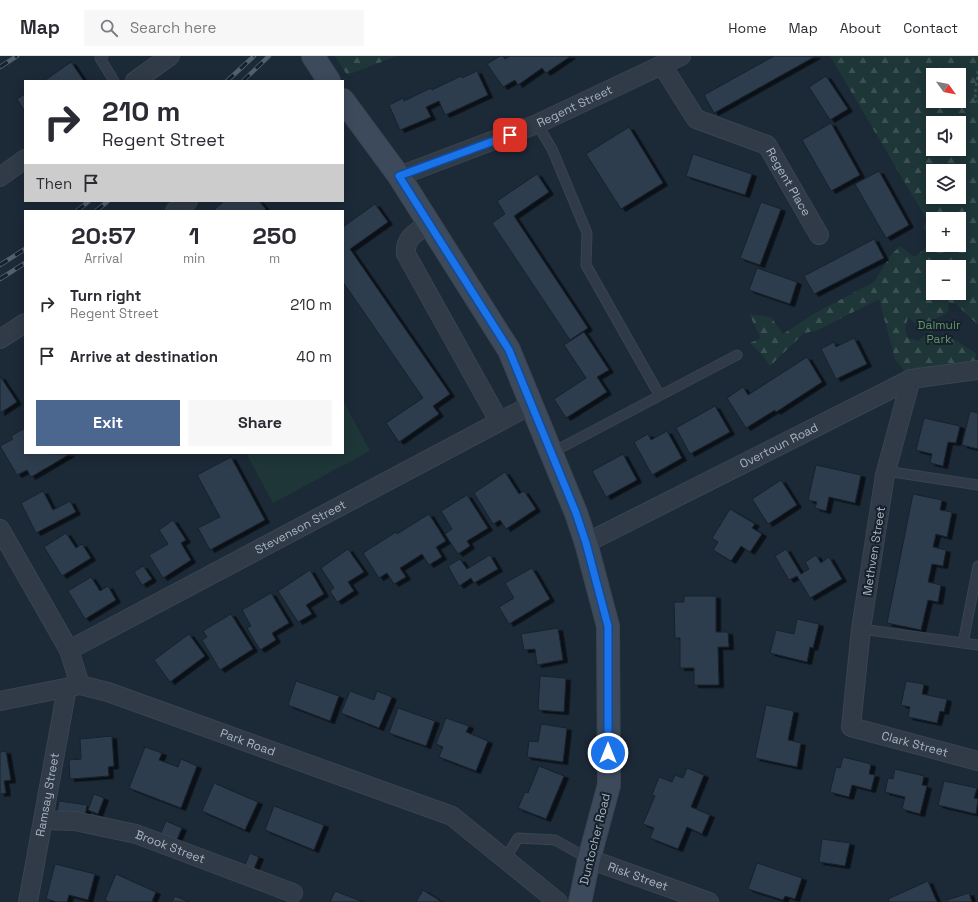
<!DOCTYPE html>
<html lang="en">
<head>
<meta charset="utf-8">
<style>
	:root { --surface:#fff; --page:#f7f7f7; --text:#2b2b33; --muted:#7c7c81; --line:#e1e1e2; --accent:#4c678f }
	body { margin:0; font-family:"Space Grotesk",sans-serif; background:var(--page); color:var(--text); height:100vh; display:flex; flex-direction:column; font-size:15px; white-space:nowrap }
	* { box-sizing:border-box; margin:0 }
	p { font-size:13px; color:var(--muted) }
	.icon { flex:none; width:22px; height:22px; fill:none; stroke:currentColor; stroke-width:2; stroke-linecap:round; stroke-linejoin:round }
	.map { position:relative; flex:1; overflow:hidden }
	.side { position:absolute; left:24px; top:154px; width:320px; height:244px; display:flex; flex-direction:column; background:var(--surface); border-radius:0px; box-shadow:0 2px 10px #0003 }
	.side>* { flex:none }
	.guide { position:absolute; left:24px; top:24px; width:320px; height:122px; border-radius:0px; box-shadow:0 2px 10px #0003; background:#fff; color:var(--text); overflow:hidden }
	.needle { width:26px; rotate:123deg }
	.fabs { position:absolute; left:926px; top:12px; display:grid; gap:8px }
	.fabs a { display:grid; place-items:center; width:40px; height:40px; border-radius:0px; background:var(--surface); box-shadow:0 2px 10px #0003; font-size:20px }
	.pin { position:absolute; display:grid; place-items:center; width:34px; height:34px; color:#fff; margin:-17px; border-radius:8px; box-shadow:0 2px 6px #0006 }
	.me { position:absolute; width:44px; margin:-22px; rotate:0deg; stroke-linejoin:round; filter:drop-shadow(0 0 3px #0008) }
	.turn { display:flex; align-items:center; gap:14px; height:84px; padding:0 12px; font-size:18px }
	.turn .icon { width:52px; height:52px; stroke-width:2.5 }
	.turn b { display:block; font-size:28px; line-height:34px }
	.then { display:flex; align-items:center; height:38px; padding:0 12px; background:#0003; gap:8px; font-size:15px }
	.eta { display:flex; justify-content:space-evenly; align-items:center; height:68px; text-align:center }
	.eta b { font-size:24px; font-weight:700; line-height:28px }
	.cta { display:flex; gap:8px; margin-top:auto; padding:8px 12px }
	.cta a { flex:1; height:46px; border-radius:0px; background:var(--accent); color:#fff; font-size:16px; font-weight:700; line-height:46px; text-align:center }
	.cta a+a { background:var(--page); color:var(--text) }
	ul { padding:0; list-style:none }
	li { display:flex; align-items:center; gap:12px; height:52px; padding:0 12px }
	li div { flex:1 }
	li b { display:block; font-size:15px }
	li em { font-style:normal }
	header { display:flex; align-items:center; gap:24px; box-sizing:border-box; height:56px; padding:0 20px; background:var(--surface); border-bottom:1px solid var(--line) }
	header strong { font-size:19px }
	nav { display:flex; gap:22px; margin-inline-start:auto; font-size:14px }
	.search { width:280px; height:36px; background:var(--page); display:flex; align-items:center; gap:10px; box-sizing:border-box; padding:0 14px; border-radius:0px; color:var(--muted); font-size:15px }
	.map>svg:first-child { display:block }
	.green { fill:#1e3638 }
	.forest { fill:url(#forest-firs); fill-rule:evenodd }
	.building { fill:#2e3d4e; stroke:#18222d; filter:url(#shadow) }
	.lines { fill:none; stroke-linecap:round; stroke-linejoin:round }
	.lane-casing { stroke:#394451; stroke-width:11 }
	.street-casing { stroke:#394451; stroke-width:20 }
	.secondary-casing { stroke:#394451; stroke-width:24 }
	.path { stroke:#375051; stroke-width:2.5; stroke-dasharray:3 3; stroke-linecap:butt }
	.lane { stroke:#303b47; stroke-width:9 }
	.street { stroke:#303b47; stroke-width:18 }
	.secondary { stroke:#3d4a5b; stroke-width:22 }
	.rail-casing { stroke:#515f6f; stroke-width:4.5 }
	.rail { stroke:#16202b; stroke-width:3; stroke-dasharray:9; stroke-linecap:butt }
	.route-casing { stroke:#114b97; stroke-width:10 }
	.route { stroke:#1a73e8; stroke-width:7 }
	.labels { text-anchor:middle; stroke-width:4; stroke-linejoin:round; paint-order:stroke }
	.street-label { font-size:12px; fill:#a9b5c5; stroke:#16202b }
	.park-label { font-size:12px; fill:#5f9769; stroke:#16202b }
</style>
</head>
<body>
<header>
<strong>Map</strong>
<div class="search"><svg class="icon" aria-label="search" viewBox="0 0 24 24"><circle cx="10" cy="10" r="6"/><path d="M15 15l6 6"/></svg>Search here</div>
<nav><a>Home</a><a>Map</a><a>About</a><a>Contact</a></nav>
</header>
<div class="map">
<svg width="978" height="846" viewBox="0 0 978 846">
	<defs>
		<pattern id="forest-firs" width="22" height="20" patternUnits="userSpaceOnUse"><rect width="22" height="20" fill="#1e3638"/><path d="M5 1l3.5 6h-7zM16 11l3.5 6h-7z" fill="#3c5153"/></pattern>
		<filter id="shadow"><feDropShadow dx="4.5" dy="2.5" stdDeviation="0" flood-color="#0009"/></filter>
	</defs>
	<rect width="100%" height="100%" fill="#1c2937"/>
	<path class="green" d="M 343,344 L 370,395 L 273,447 L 246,397 L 343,397 Z"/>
	<g class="forest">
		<path d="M 335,0 L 397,0 L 347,19 Z"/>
		<path d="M 830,0 L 978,0 L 978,269 L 956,248 L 948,246 L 949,255 L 931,266 L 917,269 L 908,261 L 905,273 L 908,282 L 918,285 L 931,274 L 936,280 L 945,278 L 976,297 L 975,314 L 911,323 L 895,303 L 879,243 L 816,275 L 804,277 L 770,310 L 763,300 L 750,287 L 761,282 L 749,258 L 771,261 L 783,278 L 815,257 L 874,226 L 890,200 L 900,190 L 914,201 L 932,187 L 923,171 L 927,164 ZM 933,19 L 959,19 L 959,45 L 933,45 ZM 933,67 L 959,67 L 959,93 L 933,93 ZM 933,115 L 959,115 L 959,141 L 933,141 ZM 933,163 L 959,163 L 959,189 L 933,189 ZM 933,211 L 959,211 L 959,237 L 933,237 Z"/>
	</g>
	<g class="building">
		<path d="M 500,0 L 503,0 L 505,3 L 510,0 L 571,0 L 546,17 L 542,12 L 518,29 L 515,24 L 503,31 L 487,8 Z"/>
		<path d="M 774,0 L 816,0 L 714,57 L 704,39 Z"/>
		<path d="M 71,6 L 84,25 L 44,25 Z"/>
		<path d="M 477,15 L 488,39 L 445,59 L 439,45 L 426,51 L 431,61 L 400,74 L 389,49 L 403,42 L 404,45 L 431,32 L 432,34 L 461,20 L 462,22 Z"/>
		<path d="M 826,20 L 848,53 L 830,64 L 809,31 Z"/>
		<path d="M 25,38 L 25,56 L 17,43 Z"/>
		<path d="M 831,67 L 860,119 L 831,135 L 802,84 Z"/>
		<path d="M 629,71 L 663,127 L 621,153 L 586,98 Z"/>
		<path d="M 693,98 L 752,118 L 745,139 L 686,120 Z"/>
		<path d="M 879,115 L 909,169 L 886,182 L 855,128 Z"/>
		<path d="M 537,118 L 549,136 L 514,160 L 588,272 L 570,284 L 492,167 L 505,158 L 497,145 Z"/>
		<path d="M 224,145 L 259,145 L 266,153 L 264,155 L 216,155 L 215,153 Z"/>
		<path d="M 761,146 L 781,153 L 760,209 L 740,202 Z"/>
		<path d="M 375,148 L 388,166 L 350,193 L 450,338 L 433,350 L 439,358 L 399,386 L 386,367 L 423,342 L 343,226 L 343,171 Z"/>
		<path d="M 874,183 L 884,202 L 814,238 L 804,220 Z"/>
		<path d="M 757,212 L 797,226 L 790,248 L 749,234 Z"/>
		<path d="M 584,276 L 609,314 L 597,321 L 607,336 L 566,362 L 554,343 L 586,322 L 564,289 Z"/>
		<path d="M 854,282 L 867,308 L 836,323 L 821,293 L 834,286 L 836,291 Z"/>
		<path d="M 807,301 L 822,326 L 776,356 L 775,354 L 746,372 L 727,342 L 743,331 L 748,339 Z"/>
		<path d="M 0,320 L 17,346 L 0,357 Z"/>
		<path d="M 715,350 L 730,376 L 690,398 L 676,372 Z"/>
		<path d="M 970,355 L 978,357 L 978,393 L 962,389 Z"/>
		<path d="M 924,362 L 960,370 L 956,387 L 948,386 L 943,410 L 930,407 L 932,398 L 916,394 Z"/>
		<path d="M 25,372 L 25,397 L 70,398 L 31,421 L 27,414 L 17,419 L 0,390 L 13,383 L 11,380 Z"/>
		<path d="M 667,375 L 682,402 L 652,419 L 634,386 L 648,378 L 651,384 Z"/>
		<path d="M 623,398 L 637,424 L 606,441 L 592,415 Z"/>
		<path d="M 231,401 L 265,464 L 210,494 L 198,472 L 220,461 L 197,419 Z"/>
		<path d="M 816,409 L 861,419 L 855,447 L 829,441 L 826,455 L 815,452 L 817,446 L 808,444 Z"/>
		<path d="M 505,416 L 519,438 L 524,435 L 536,453 L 506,473 L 500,464 L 493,468 L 474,437 Z"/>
		<path d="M 781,424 L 797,449 L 768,468 L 752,443 Z"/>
		<path d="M 43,435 L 53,454 L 70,445 L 76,456 L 36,477 L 21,447 Z"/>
		<path d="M 913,438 L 942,444 L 940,454 L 952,456 L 947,481 L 936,478 L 933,491 L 946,494 L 943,510 L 932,508 L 928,526 L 941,529 L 938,546 L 928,544 L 921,574 L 887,567 Z"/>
		<path d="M 467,439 L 488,472 L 467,485 L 470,490 L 458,498 L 445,478 L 452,473 L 441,455 Z"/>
		<path d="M 730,453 L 755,468 L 752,472 L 762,478 L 750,496 L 741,490 L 731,505 L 713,494 L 718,486 L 712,482 Z"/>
		<path d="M 429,458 L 446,485 L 436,491 L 442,501 L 429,509 L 422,498 L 400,512 L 406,521 L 394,528 L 387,517 L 379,522 L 363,497 L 396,476 L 397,478 Z"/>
		<path d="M 173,464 L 186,484 L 181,487 L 191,504 L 163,522 L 149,499 L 168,488 L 159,474 Z"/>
		<path d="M 66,477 L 76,492 L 82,488 L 91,502 L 62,520 L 44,491 Z"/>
		<path d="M 348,493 L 364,516 L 348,526 L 354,535 L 337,546 L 330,535 L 334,532 L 321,512 Z"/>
		<path d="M 786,493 L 801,518 L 809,513 L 805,506 L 816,499 L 821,507 L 829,501 L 842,523 L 810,542 L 797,520 L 789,524 L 775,500 Z"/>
		<path d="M 490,499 L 498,513 L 474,527 L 471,522 L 459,530 L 448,510 L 460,503 L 467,513 Z"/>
		<path d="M 143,510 L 152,523 L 142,529 L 134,516 Z"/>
		<path d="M 532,512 L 550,543 L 509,568 L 499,551 L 514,542 L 505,527 Z"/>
		<path d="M 310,514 L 324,538 L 306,549 L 312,558 L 298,566 L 278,535 Z"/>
		<path d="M 91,521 L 100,535 L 108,530 L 116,544 L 85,563 L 68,535 Z"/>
		<path d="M 271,537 L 289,567 L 272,577 L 276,584 L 260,594 L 247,572 L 251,570 L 242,554 Z"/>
		<path d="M 684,540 L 716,540 L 716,576 L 728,576 L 729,591 L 718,591 L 719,629 L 694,629 L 694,612 L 680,612 L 680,582 L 675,582 L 674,546 L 684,546 Z"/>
		<path d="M 231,558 L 253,593 L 220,614 L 202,584 L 207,581 L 203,575 Z"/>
		<path d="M 797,563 L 819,568 L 813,592 L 810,591 L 807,606 L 770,597 L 776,574 L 794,578 Z"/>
		<path d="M 558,572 L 563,604 L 537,609 L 535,593 L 524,594 L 521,578 Z"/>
		<path d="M 189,578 L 205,600 L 170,626 L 154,604 Z"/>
		<path d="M 540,620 L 566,622 L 564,656 L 538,654 Z"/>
		<path d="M 296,625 L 339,640 L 330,665 L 288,649 Z"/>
		<path d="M 906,625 L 924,628 L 922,638 L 947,643 L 944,656 L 940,655 L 937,667 L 908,661 L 910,651 L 901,649 Z"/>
		<path d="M 350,635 L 374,644 L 377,635 L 392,641 L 379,672 L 341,657 Z"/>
		<path d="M 766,649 L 794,655 L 788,684 L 801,687 L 797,711 L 755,702 Z"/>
		<path d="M 398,652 L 435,665 L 426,690 L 389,677 Z"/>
		<path d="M 446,662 L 469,670 L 466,676 L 488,685 L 476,715 L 439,701 L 443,691 L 436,688 Z"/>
		<path d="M 541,668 L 567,672 L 563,706 L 527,701 L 529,685 L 538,686 Z"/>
		<path d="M 112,680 L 114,710 L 108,711 L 109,720 L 70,723 L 69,704 L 81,703 L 80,683 Z"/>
		<path d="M 145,691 L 162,697 L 159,704 L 178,711 L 181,703 L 197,710 L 181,752 L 129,732 Z"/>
		<path d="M 6,695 L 11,724 L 4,725 L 6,737 L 0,738 L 0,696 Z"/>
		<path d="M 843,701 L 871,708 L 869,718 L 875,719 L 871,734 L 852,729 L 849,741 L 830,736 L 836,711 L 840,712 Z"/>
		<path d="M 539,710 L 564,720 L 546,763 L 518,752 L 525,736 L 528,737 Z"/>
		<path d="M 687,712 L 704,719 L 691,751 L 710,759 L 702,778 L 687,771 L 678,793 L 650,782 L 654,772 L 643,768 L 655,740 L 652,739 L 659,721 L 672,726 L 675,719 L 683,722 Z"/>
		<path d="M 895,713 L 924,720 L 922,729 L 927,730 L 920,758 L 902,753 L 905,741 L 885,736 L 888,722 L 893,723 Z"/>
		<path d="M 944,725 L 977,732 L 974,742 L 978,743 L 976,758 L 938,749 Z"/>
		<path d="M 214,727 L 258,746 L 245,774 L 202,755 Z"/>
		<path d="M 94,738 L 104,742 L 98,758 L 88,754 Z"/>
		<path d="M 59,745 L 87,749 L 85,760 L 57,757 Z"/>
		<path d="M 274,750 L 324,769 L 314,794 L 265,774 Z"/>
		<path d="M 166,765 L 182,772 L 175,788 L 159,781 Z"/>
		<path d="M 822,783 L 850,787 L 845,810 L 819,806 Z"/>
		<path d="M 250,797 L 259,801 L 253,815 L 244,811 Z"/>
		<path d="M 757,807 L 802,822 L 795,843 L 785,840 L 783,844 L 748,833 Z"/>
		<path d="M 55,808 L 95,818 L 88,844 L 69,839 L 67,846 L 57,846 L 46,843 Z"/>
		<path d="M 116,818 L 156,836 L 152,845 L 154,846 L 109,846 L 105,844 Z"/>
		<path d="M 928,825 L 937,846 L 889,846 L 888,843 Z"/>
		<path d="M 423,834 L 442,846 L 416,846 Z"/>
		<path d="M 335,835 L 363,846 L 330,846 Z"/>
		<path d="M 969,837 L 972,846 L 948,846 L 947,844 Z"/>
		<path d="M 175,840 L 189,846 L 172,846 Z"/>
	</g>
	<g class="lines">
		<defs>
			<g id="lane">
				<path d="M 103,0 L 100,2 L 114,25"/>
				<path d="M 537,68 L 552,93 L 587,177 L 586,209 L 656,333 L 660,339"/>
				<path d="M 551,397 L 737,299"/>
				<path d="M 886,415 L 978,429"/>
				<path d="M 861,573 L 978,589"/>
				<path d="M 963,587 L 978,510"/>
				<path d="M 505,803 L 518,782 L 555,784 L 589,803"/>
			</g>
			<g id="street">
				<path id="s1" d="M 662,9 L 696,63 L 767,89 L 819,179"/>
				<path d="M 135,25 L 170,0"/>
				<path id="s2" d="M 399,120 L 537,68 L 681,0"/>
				<path d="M 0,121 L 25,103"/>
				<path d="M 175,155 L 188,145"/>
				<path d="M 429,167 C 417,176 404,182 406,198 L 499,365"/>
				<path d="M 0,283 L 25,267"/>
				<path id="s3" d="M 911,323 L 885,419 L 861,573 L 851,671 L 978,705"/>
				<path d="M 0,473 L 69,594 L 80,629"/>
				<path id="s4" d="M 586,487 L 911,323 L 978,314"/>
				<path id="s5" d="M 69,594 L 531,349"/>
				<path id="s6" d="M 0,645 L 80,629 L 108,636 L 452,760 L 558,846"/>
				<path id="s7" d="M 43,764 L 75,765 L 136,778 L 293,837"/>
				<path id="s8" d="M 589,803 L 709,846"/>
				<path id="s9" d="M 28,846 L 67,632"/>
			</g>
			<g id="secondary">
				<path d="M 313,0 L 329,25"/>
				<path d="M 343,44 L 399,120 L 509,294 L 576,457 L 586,487 L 608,570 L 609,729 L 589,803 L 580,846"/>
			</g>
		</defs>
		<use href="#lane" class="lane-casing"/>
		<use href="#street" class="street-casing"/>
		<use href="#secondary" class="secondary-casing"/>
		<path class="path" d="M 978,15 L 975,39 L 978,46"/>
		<use href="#lane" class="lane"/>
		<use href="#street" class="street"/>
		<use href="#secondary" class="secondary"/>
		<defs>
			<g id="rail">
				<path d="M 0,11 L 17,0"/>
				<path d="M 227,25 L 254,0"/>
				<path d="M 243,25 L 269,0"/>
				<path d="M 77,155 L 89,145"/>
				<path d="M 96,155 L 108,145"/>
				<path d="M 0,209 L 25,193"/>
				<path d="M 0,223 L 25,207"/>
			</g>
		</defs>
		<use href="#rail" class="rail-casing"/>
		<use href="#rail" class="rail"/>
	</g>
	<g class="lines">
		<defs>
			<path id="route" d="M 510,79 L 399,120 L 509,294 L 576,457 L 586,487 L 608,570 L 608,697"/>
		</defs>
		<use href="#route" class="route-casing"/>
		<use href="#route" class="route"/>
	</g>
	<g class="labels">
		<g class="street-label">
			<text dy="4" stroke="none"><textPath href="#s2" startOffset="189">Regent Street</textPath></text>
			<text dy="4" stroke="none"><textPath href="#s1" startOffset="182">Regent Place</textPath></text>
			<text dy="4" stroke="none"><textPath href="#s4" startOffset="216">Overtoun Road</textPath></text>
			<text dy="4" stroke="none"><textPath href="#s5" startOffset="262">Stevenson Street</textPath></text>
			<text transform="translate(874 495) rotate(-81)" y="4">Methven Street</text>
			<text dy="4" stroke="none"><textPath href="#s6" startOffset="259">Park Road</textPath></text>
			<text dy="4" stroke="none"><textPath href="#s3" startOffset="420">Clark Street</textPath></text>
			<text dy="4" stroke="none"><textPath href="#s9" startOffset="109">Ramsay Street</textPath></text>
			<text transform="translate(595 783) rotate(-76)" y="4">Duntocher Road</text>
			<text dy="4" stroke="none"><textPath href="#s7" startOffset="131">Brook Street</textPath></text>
			<text dy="4" stroke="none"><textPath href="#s8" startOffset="52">Risk Street</textPath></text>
		</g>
		<g class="park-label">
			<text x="939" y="273">Dalmuir<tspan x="939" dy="14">Park</tspan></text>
		</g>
	</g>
</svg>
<div class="fabs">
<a><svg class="needle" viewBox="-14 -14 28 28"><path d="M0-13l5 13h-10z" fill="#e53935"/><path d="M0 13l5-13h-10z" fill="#7c7c81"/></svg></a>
<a><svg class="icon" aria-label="sound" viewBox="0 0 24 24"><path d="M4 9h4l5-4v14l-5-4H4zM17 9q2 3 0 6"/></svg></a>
<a><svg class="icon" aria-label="layers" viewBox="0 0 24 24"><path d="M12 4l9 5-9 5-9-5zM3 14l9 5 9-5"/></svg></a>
<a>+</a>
<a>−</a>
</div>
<div class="pin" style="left:510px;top:79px;background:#d93025"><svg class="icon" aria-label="arrive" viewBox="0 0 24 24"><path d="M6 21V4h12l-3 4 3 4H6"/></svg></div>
<svg class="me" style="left:608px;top:697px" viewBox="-20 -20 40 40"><circle r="17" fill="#1a73e8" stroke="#fff" stroke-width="3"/><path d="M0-11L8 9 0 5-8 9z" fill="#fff"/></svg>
<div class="guide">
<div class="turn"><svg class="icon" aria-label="right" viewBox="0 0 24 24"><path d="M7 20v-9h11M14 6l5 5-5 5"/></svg><div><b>210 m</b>Regent Street</div></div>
<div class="then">Then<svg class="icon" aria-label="arrive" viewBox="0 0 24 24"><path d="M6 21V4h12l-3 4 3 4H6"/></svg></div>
</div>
<section class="side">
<div class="eta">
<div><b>20:57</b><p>Arrival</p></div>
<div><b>1</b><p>min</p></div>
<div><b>250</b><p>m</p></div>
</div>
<ul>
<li><svg class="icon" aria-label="right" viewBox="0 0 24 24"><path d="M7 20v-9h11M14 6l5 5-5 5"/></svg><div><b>Turn right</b><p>Regent Street</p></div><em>210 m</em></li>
<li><svg class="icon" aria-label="arrive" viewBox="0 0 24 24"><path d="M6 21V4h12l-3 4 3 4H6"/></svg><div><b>Arrive at destination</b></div><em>40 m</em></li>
</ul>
<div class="cta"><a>Exit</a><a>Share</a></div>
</section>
</div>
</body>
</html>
